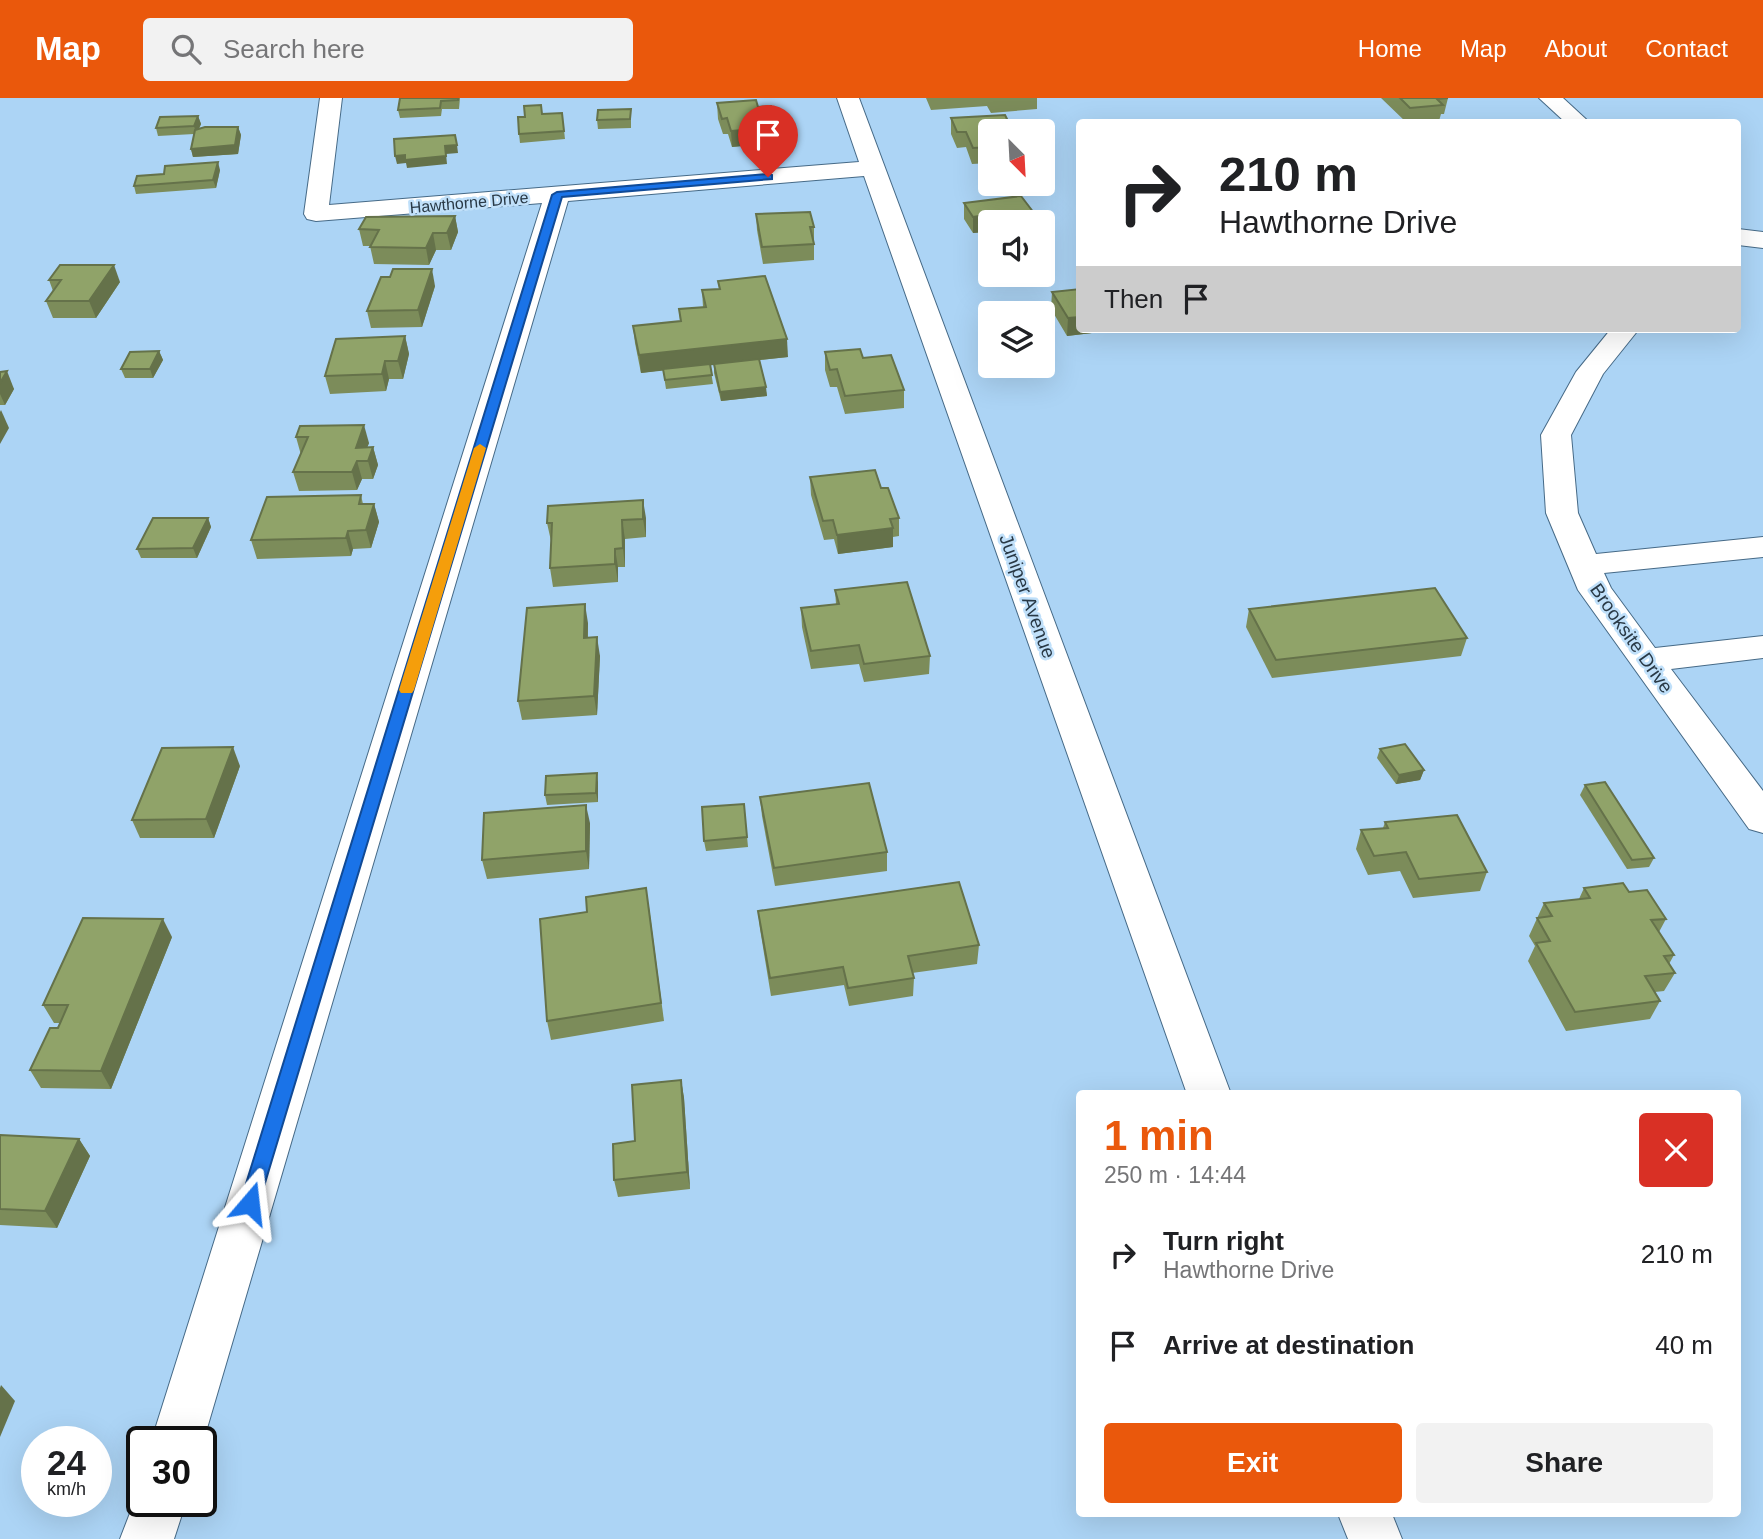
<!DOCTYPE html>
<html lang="en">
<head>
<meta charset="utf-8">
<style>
	:root { --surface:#fff; --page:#f2f2f2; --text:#202124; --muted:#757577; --accent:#ea580c }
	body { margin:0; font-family:Arial,sans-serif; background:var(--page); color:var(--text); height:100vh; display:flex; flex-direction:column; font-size:26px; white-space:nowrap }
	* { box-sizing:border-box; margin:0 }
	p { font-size:23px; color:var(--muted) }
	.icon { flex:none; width:38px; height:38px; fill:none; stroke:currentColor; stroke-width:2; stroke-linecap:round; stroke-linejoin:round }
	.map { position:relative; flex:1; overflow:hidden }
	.details { position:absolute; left:1076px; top:992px; width:665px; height:427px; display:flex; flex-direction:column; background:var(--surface); border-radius:7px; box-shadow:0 7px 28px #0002 }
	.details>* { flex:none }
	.top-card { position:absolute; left:1076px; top:21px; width:665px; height:214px; border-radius:7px; box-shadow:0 7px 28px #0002; background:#fff; color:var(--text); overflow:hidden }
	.needle { width:46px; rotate:156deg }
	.buttons { position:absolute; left:978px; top:21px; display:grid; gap:14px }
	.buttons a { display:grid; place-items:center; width:77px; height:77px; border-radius:7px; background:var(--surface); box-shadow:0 7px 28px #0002; font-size:35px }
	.speed { position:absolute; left:21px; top:1328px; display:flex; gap:14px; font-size:35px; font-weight:700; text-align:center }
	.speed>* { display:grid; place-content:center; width:91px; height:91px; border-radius:50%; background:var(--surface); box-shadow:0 7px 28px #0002; line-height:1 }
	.speed small { font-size:18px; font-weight:400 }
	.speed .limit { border:4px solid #111; border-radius:10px; background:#fff; color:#111 }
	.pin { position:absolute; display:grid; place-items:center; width:60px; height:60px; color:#fff; margin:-72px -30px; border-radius:50% 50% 50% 0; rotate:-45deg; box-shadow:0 0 7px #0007 }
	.pin .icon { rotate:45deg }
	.me { position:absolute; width:77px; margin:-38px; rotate:17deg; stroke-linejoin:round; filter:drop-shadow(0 0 5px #0008) }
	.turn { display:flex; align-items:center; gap:24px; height:147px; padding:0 28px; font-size:32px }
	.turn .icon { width:91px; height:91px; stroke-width:2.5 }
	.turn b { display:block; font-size:49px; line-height:60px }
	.then { display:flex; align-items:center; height:66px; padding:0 28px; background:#0003; gap:14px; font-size:26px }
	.round { display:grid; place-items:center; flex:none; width:74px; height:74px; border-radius:7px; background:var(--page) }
	.head { display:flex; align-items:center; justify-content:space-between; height:119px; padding:0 28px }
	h1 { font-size:42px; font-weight:800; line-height:52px; color:var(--accent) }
	.cta { display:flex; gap:14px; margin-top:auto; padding:14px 28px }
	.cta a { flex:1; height:80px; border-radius:7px; background:var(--accent); color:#fff; font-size:28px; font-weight:800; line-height:80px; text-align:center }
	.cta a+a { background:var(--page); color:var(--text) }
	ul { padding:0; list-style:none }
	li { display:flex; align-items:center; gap:21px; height:91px; padding:0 28px }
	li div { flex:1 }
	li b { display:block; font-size:26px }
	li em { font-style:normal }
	header { display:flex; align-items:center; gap:42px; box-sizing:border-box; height:98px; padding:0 35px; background:var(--accent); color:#fff }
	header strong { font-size:33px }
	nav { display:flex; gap:38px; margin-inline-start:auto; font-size:24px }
	.search { width:490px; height:63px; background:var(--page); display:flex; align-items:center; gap:18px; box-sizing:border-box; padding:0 24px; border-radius:7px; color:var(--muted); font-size:26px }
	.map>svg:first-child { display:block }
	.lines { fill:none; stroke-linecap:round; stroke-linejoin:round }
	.minor-casing { stroke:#466a87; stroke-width:2 }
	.minor { fill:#fff; fill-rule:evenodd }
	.wall { fill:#7c8c5a }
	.shaded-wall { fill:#65724a }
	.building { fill:#90a369; stroke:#65724a; stroke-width:2 }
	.route { fill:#1a73e8; stroke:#114b97; stroke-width:2 }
	.slow { fill:#f59e0b }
	.labels { text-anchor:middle; stroke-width:5; stroke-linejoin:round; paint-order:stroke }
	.far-street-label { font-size:16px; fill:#293946; stroke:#c0e0fa }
	.street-label { font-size:19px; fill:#293946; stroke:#c0e0fa }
</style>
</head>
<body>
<header>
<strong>Map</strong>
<div class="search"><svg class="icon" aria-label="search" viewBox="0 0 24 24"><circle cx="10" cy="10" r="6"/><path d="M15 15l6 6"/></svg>Search here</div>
<nav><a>Home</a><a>Map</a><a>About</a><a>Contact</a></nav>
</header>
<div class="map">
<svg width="1763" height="1441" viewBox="0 0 1763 1441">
	<rect width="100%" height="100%" fill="#acd4f5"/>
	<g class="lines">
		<defs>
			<g id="minor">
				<path d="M 320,0 L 342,0 L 329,107 L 859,64 L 837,0 L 859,0 L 1231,996 L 1187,996 L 864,78 L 568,103 L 203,1344 L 201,1349 L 201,1344 L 151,1344 L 542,105 L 316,123 L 307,121 L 304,116 Z"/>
				<path d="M 1539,0 L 1563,0 L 1589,24 L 1565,24 Z"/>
				<path d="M 1738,131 L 1763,134 L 1763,150 L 1738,147 Z"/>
				<path d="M 1611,231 L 1639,231 L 1603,276 L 1571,337 L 1578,415 L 1596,456 L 1763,439 L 1763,459 L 1604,475 L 1611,490 L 1655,550 L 1763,538 L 1763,560 L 1671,571 L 1763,693 L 1763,735 L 1749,731 L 1578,492 L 1546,415 L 1541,337 L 1576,274 Z"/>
				<path d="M 142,1384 L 142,1404 L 186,1404 L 174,1441 L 120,1441 Z"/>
				<path d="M 1338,1416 L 1392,1416 L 1402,1441 L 1348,1441 Z"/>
			</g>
		</defs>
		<use href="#minor" class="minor-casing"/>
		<use href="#minor" class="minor"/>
	</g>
	<g class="wall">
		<path d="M 400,0 L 460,0 L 459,11 L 442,11 L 441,18 L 400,20 L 398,12 Z"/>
		<path d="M 926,0 L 1037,0 L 1037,11 L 991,15 L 987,8 L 931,12 Z"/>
		<path d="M 1381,0 L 1448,0 L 1444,16 L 1441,16 L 1439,23 L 1406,24 Z"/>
		<path d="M 717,5 L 758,9 L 780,44 L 732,49 L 728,36 L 723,36 L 718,21 Z"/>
		<path d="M 631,11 L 631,30 L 598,31 L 597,22 Z"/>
		<path d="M 562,15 L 565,41 L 520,45 L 519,36 L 542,16 Z"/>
		<path d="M 198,18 L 201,26 L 199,31 L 238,29 L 241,37 L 238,56 L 193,59 L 191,51 L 194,36 L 158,38 L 156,30 Z"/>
		<path d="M 951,20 L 990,33 L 990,65 L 972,66 L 966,49 L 957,50 L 951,36 Z"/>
		<path d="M 220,72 L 216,90 L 136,96 L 134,88 Z"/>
		<path d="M 964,105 L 1034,115 L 1050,127 L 1049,144 L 990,124 L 990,144 L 984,134 L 973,135 L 964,121 Z"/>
		<path d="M 756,116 L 814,129 L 814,162 L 763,166 L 757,132 Z"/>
		<path d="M 455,118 L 458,134 L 451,152 L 436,152 L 429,167 L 374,166 L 370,148 L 363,148 L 359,131 Z"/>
		<path d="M 390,179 L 435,188 L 422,229 L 371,230 L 367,213 Z"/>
		<path d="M 49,182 L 120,184 L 96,220 L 53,220 L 46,203 L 53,193 Z"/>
		<path d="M 718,183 L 788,259 L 759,262 L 767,298 L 721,303 L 714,275 L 714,267 L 710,267 L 713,286 L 666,291 L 663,272 L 641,275 L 635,245 L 633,228 L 680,223 L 679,211 L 703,209 L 702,192 L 719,191 Z"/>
		<path d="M 1052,194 L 1080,231 L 1125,231 L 1067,238 L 1051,211 Z"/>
		<path d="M 405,238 L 409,256 L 403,281 L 389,281 L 386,293 L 330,296 L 325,278 Z"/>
		<path d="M 159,253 L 163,262 L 153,280 L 125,280 L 121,271 Z"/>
		<path d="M 825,254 L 863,260 L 904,292 L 904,310 L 845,316 L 837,289 L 830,289 L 825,272 Z"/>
		<path d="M 0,274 L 14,291 L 5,307 L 0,307 Z"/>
		<path d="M 300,328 L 369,345 L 367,349 L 373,349 L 378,367 L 373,381 L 362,381 L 357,392 L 299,393 L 293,374 L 301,357 L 296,339 Z"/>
		<path d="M 810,379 L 881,390 L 899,420 L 899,438 L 893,439 L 893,449 L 838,456 L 834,441 L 824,442 L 811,397 Z"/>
		<path d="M 361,397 L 363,406 L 374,406 L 379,424 L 371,450 L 353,451 L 351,458 L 257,461 L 251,442 Z"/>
		<path d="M 208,420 L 211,429 L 197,460 L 141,460 L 137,451 Z"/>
		<path d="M 646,420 L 646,439 L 625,441 L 625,469 L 618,469 L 618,484 L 553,489 L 550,470 L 551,443 L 547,425 Z"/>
		<path d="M 835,492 L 930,558 L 929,576 L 864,584 L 859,566 L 811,571 L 802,529 L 801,510 L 836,506 Z"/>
		<path d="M 1249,511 L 1467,540 L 1461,558 L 1272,580 L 1246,529 Z"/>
		<path d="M 588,525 L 588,540 L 600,558 L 597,617 L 522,622 L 518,603 Z"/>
		<path d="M 1380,651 L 1424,672 L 1420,682 L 1396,686 L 1377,660 Z"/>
		<path d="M 240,668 L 214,740 L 140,740 L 132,722 Z"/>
		<path d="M 598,684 L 598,704 L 547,707 L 545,697 Z"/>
		<path d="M 1585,687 L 1654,760 L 1649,769 L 1627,771 L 1580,697 Z"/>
		<path d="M 760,699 L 887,754 L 887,773 L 775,788 L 762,718 Z"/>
		<path d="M 744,706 L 748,749 L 706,753 L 704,743 Z"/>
		<path d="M 1385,724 L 1487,774 L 1480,793 L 1413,800 L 1400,773 L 1368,777 L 1356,751 L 1361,732 L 1383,730 Z"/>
		<path d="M 590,725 L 589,771 L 487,781 L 482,762 Z"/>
		<path d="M 1584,790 L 1629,794 L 1666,821 L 1659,834 L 1674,857 L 1669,866 L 1675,875 L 1664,893 L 1655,894 L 1660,903 L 1650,921 L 1566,933 L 1528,863 L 1535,848 L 1529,838 L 1544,805 L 1579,801 Z"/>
		<path d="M 649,809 L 664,923 L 551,942 L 547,923 L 587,814 Z"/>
		<path d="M 758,813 L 979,847 L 977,866 L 912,875 L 914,880 L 913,898 L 849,908 L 844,887 L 771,898 L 760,831 Z"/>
		<path d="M 172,839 L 111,991 L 41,990 L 30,972 L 60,925 L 54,925 L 43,907 Z"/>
		<path d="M 681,982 L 684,1000 L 690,1091 L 618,1099 L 614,1082 Z"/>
		<path d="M 0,1037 L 79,1041 L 90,1058 L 57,1130 L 0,1127 Z"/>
	</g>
	<g class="shaded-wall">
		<path d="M 198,18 L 201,26 L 196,36 L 194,28 Z"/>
		<path d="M 238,29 L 241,37 L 238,56 L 193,59 L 191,51 Z"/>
		<path d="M 779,29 L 780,44 L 732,49 L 731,33 Z"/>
		<path d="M 457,47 L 458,55 L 446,56 L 447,66 L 407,70 L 406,65 L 397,66 L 395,58 L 445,48 Z"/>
		<path d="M 218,64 L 220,72 L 216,90 L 213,82 Z"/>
		<path d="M 985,117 L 984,134 L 973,135 L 973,119 Z"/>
		<path d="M 455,118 L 458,134 L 451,152 L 447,135 Z"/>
		<path d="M 1050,127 L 1049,144 L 1043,145 L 1043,128 Z"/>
		<path d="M 433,135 L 436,152 L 429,167 L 426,150 Z"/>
		<path d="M 114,167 L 120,184 L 96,220 L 89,203 Z"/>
		<path d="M 432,171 L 435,188 L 422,229 L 418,212 Z"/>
		<path d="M 1080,219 L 1080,231 L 1125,231 L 1067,238 L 1068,220 Z"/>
		<path d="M 405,238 L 409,256 L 403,281 L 398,263 Z"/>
		<path d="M 787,241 L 788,259 L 641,275 L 639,257 Z"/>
		<path d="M 159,253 L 163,262 L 153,280 L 150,271 Z"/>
		<path d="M 385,263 L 389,281 L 386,293 L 382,276 Z"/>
		<path d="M 7,273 L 14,291 L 5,307 L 0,296 L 0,285 Z"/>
		<path d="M 766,289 L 767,298 L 721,303 L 720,294 Z"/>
		<path d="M 1,312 L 9,330 L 0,346 L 0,314 Z"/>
		<path d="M 364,327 L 369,345 L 362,363 L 356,350 Z"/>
		<path d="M 373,349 L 378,367 L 373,381 L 368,363 Z"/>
		<path d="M 357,363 L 362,381 L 357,392 L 352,374 Z"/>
		<path d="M 643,402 L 646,420 L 646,439 L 643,421 Z"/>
		<path d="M 374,406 L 379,424 L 371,450 L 366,432 Z"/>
		<path d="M 208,420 L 211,429 L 197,460 L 193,450 Z"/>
		<path d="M 622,422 L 625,441 L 625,469 L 623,450 Z"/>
		<path d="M 893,430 L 893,449 L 838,456 L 837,437 Z"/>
		<path d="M 348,433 L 353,451 L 351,458 L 346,440 Z"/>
		<path d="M 615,451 L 618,469 L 618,484 L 615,466 Z"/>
		<path d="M 585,506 L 588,525 L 587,559 L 584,540 Z"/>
		<path d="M 597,539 L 600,558 L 597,617 L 594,598 Z"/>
		<path d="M 233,649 L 240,668 L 214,740 L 206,721 Z"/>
		<path d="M 1424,672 L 1420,682 L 1396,686 L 1399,677 Z"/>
		<path d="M 597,675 L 598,684 L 598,704 L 596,695 Z"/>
		<path d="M 586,707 L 590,725 L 589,771 L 586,753 Z"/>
		<path d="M 163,821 L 172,839 L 111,991 L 101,973 Z"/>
		<path d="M 681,982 L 684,1000 L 690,1091 L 687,1074 Z"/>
		<path d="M 79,1041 L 90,1058 L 57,1130 L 45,1113 Z"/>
		<path d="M 1,1287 L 15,1303 L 0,1339 L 0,1290 Z"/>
	</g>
	<g class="building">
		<path d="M 400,0 L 458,0 L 458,2 L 441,3 L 440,10 L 398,12 Z"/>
		<path d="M 1400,0 L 1448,0 L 1437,1 L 1443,7 L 1410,10 Z"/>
		<path d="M 756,2 L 758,9 L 771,8 L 779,29 L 731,33 L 727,20 L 722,21 L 717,5 Z"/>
		<path d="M 541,7 L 542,16 L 562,15 L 564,33 L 519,36 L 518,19 L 525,19 L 524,8 Z"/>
		<path d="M 631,11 L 630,21 L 597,22 L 598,12 Z"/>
		<path d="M 1005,17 L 1013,33 L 990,33 L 990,49 L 973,50 L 966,34 L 957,34 L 951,20 Z"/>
		<path d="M 198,18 L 194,28 L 156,30 L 160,19 Z"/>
		<path d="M 205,29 L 238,29 L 235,47 L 191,51 L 195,32 Z"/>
		<path d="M 455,37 L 457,47 L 445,48 L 446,58 L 405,62 L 405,57 L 395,58 L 394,41 Z"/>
		<path d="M 218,64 L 213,82 L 134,88 L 137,78 L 164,76 L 165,68 Z"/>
		<path d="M 1021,98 L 1034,115 L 1041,114 L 1050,127 L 1043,128 L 1043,124 L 990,124 L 990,126 L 985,117 L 973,119 L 964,105 Z"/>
		<path d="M 810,114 L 814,129 L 810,129 L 814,146 L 762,149 L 756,116 Z"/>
		<path d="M 455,118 L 447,135 L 433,135 L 426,150 L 370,149 L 379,132 L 359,131 L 366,119 Z"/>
		<path d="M 60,167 L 114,167 L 89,203 L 46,203 L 61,182 L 49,182 Z"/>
		<path d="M 393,171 L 432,171 L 418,212 L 367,213 L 381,179 L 390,179 Z"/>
		<path d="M 765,178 L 787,241 L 639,257 L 633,228 L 681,223 L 679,211 L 706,209 L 702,192 L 720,191 L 718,183 Z"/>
		<path d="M 1080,191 L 1080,219 L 1068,220 L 1052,194 Z"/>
		<path d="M 405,238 L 398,263 L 385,263 L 382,276 L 325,278 L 336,241 Z"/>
		<path d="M 860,251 L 863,260 L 891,257 L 904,292 L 845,298 L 837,271 L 830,272 L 825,254 Z"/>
		<path d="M 159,253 L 150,271 L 121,271 L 130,254 Z"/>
		<path d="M 759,261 L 766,289 L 720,294 L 714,266 Z"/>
		<path d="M 710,266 L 712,277 L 665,282 L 663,271 Z"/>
		<path d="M 7,273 L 0,285 L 0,274 Z"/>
		<path d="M 364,327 L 356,350 L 373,349 L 368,363 L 357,363 L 352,374 L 293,374 L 308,339 L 296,339 L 300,328 Z"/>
		<path d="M 875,372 L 881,390 L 888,390 L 899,420 L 890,421 L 893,430 L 837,437 L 833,422 L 823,423 L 810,379 Z"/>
		<path d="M 361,397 L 359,406 L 374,406 L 366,432 L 348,433 L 346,440 L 251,442 L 267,399 Z"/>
		<path d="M 643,402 L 643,421 L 622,422 L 623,450 L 615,451 L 615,466 L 550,470 L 552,425 L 547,425 L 548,408 Z"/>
		<path d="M 153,420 L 208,420 L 193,450 L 137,451 Z"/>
		<path d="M 907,484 L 930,558 L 864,566 L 859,547 L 811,553 L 801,510 L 839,506 L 835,492 Z"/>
		<path d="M 1435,490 L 1467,540 L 1276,562 L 1249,511 Z"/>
		<path d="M 585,506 L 584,540 L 597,539 L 594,598 L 518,603 L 527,510 Z"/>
		<path d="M 1405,646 L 1424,672 L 1399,677 L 1380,651 Z"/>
		<path d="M 233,649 L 206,721 L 132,722 L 162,650 Z"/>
		<path d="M 597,675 L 596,695 L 545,697 L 546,678 Z"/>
		<path d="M 1605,684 L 1654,760 L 1632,762 L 1585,687 Z"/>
		<path d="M 869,685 L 887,754 L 774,770 L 760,699 Z"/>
		<path d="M 744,706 L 747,739 L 704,743 L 702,709 Z"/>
		<path d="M 586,707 L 586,753 L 482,762 L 484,715 Z"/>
		<path d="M 1457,717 L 1487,774 L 1419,781 L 1406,754 L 1374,758 L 1361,732 L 1388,730 L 1385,724 Z"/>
		<path d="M 959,784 L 979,847 L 908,858 L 914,880 L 848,890 L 843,869 L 770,880 L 758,813 Z"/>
		<path d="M 1623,785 L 1629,794 L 1647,792 L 1666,821 L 1651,822 L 1674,857 L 1664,858 L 1675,875 L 1645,878 L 1660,903 L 1575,914 L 1536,845 L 1550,843 L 1537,820 L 1552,818 L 1544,805 L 1590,800 L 1584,790 Z"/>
		<path d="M 646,790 L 661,905 L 547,923 L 540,821 L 587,814 L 586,799 Z"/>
		<path d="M 83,820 L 163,821 L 101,973 L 30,972 L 50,930 L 58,930 L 68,907 L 43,907 Z"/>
		<path d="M 681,982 L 687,1074 L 614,1082 L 613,1046 L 635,1043 L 632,987 Z"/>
		<path d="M 0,1037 L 79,1041 L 45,1113 L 0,1111 Z"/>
	</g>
	<path class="route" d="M 768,76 L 772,77 L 772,81 L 562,99 L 259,1105 L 257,1111 L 250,1114 L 243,1111 L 240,1105 L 552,97 L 557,94 Z"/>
	<path class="slow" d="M 480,346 L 486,350 L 414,592 L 412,595 L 401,595 L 399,592 L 474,350 Z"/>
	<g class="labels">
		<g class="far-street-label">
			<text transform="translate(469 104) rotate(-5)" y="6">Hawthorne Drive</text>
		</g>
		<g class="street-label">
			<text transform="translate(1028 498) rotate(70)" y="7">Juniper Avenue</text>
			<text transform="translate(1632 540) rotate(55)" y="7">Brooksite Drive</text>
		</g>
	</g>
</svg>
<div class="buttons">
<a><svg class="needle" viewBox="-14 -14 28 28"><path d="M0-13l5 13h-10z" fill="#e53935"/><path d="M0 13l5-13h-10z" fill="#757577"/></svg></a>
<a><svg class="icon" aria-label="sound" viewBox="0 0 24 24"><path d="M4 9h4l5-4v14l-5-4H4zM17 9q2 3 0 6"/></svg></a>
<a><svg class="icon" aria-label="layers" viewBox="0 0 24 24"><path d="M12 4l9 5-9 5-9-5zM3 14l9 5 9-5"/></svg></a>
</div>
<div class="speed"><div>24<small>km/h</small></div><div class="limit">30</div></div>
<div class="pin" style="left:768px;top:79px;background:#d93025"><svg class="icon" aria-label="arrive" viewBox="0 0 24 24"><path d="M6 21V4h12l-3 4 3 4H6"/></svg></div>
<svg class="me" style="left:250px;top:1105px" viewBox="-20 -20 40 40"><path d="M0-17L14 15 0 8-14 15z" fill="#1a73e8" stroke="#fff" stroke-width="4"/></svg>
<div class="top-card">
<div class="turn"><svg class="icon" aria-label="right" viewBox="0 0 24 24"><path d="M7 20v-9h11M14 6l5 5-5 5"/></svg><div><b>210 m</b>Hawthorne Drive</div></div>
<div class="then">Then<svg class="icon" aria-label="arrive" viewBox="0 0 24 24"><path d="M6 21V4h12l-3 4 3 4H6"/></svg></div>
</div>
<section class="details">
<div class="head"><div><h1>1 min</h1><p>250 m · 14:44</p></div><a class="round" style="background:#d93025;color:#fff"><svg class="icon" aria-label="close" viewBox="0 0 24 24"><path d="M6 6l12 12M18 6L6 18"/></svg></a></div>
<ul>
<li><svg class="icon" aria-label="right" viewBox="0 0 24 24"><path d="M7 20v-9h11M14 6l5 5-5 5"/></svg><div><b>Turn right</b><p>Hawthorne Drive</p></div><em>210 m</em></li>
<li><svg class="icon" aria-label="arrive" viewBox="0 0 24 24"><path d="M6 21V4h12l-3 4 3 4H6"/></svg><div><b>Arrive at destination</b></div><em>40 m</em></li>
</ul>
<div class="cta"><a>Exit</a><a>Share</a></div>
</section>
</div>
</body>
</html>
